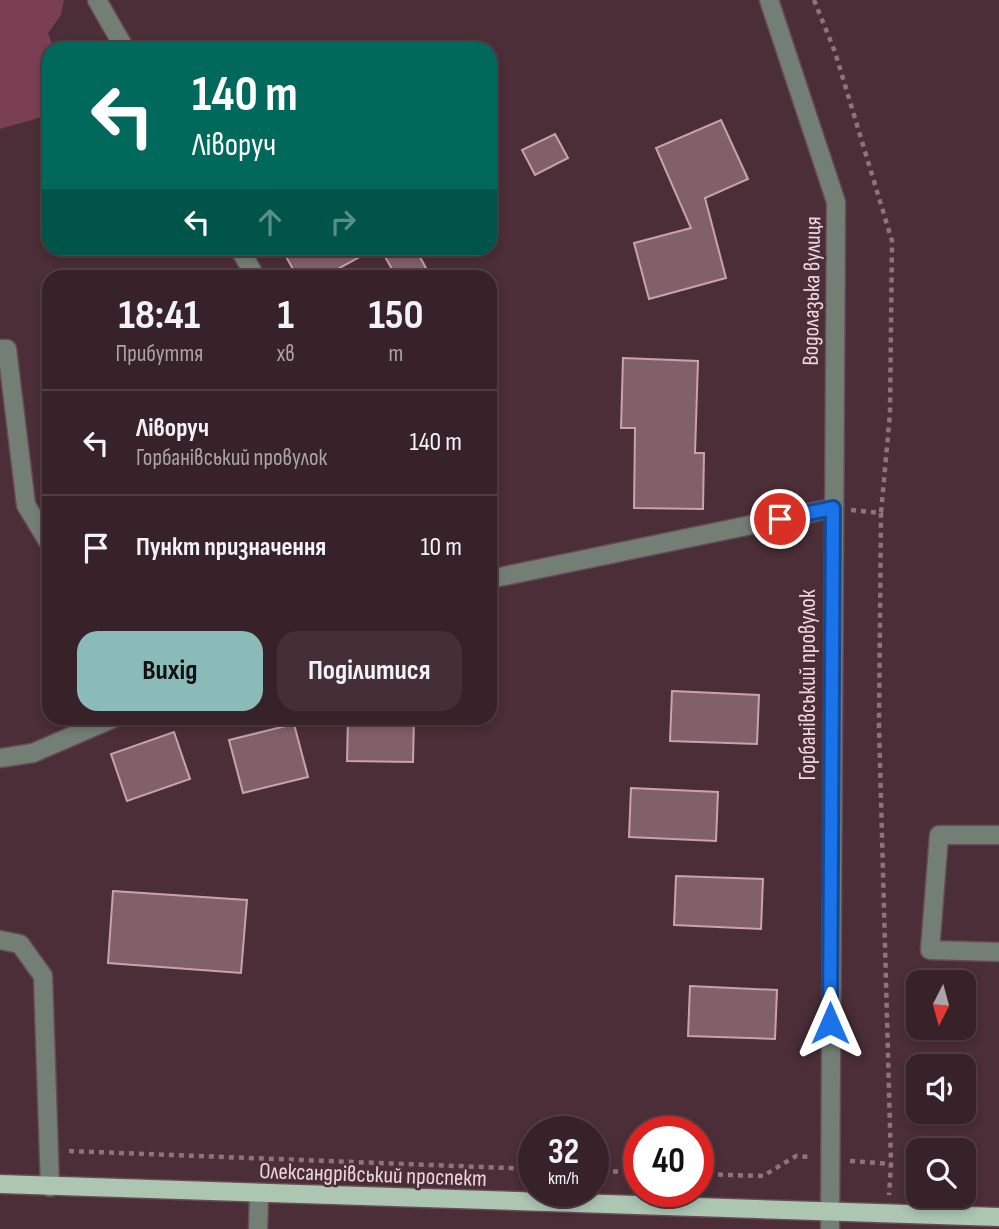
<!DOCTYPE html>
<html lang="uk">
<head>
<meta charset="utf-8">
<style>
	:root { --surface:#382229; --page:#432f35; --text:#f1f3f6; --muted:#aba4a8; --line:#523f46; --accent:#8bbbb9 }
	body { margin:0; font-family:"Sofia Sans Condensed",sans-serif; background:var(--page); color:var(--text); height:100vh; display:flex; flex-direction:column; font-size:26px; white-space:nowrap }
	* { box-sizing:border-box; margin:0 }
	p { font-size:23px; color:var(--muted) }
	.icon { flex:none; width:38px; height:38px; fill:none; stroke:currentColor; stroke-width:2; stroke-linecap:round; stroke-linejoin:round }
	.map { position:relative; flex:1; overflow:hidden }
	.panel { position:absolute; left:42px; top:270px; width:455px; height:455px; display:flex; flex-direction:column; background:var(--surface); border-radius:21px; box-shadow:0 4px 10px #0003,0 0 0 2px var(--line) }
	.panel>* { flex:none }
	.banner { position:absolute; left:42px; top:42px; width:455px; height:214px; border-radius:21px; box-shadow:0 4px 10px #0003,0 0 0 2px var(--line); background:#00695c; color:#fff; overflow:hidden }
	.needle { width:46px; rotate:186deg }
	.controls { position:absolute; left:906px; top:970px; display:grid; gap:14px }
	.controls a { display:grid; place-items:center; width:70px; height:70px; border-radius:14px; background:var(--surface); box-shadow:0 4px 10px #0003,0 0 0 2px var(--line); font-size:35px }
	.speed { position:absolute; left:518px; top:1116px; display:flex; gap:14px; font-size:35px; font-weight:700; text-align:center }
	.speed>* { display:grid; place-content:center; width:91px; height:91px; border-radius:50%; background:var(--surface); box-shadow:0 4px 10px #0003,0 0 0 2px var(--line); line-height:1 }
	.speed small { font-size:18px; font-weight:400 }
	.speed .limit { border:10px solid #d22; background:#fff; color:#111 }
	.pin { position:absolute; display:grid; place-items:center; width:60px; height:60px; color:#fff; margin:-30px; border:4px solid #fff; border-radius:50%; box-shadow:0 2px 7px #0007 }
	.me { position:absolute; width:77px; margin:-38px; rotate:0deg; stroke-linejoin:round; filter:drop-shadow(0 0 5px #0008) }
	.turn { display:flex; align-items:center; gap:24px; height:147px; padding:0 35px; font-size:32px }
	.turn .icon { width:91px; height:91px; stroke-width:2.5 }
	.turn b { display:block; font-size:49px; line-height:60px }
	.lanes { display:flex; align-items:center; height:66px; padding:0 35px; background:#0003; justify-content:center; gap:35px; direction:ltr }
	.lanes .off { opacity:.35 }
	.eta { display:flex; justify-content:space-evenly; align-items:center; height:119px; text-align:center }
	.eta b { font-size:42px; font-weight:700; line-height:49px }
	.button { display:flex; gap:14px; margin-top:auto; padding:14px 35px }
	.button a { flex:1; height:80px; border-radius:21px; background:var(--accent); color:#111; font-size:28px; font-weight:700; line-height:80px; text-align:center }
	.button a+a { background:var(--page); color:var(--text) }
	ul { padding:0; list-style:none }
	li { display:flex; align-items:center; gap:21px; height:105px; padding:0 35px; border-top:2px solid var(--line) }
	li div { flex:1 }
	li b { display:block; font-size:26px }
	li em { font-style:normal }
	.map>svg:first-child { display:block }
	.green { fill:#7a3f53 }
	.building { fill:#82606a; stroke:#c8a3ae; stroke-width:2 }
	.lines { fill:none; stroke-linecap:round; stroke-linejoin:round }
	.minor-casing { stroke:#684c55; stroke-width:21 }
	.major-casing { stroke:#684c55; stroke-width:21 }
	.path { stroke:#8d747c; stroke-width:4.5; stroke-dasharray:5 5; stroke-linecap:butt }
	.minor { stroke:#737f75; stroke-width:18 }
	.major { stroke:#acc6b2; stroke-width:18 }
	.route-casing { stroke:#114b97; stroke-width:18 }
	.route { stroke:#1a73e8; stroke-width:12 }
	.labels { text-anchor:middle; stroke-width:5; stroke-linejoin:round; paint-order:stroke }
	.street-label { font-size:23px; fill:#ebd7dd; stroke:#4b2e37 }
</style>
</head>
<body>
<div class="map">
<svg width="999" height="1229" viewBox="0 0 999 1229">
	<rect width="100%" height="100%" fill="#4b2e37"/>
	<path class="green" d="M 0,0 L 64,0 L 61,15 L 48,33 L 54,49 L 49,49 L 49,115 L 0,129 Z"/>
	<g class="building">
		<path d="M 721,120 L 748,179 L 705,198 L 726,278 L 649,299 L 634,243 L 691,228 L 656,148 Z"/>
		<path d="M 555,134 L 568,158 L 535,175 L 522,150 Z"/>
		<path d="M 281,248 L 376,248 L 325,276 L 297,276 Z"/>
		<path d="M 380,248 L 415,248 L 426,268 L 411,276 L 396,276 Z"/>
		<path d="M 623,358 L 698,361 L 695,453 L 704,453 L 703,509 L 634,508 L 635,428 L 621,428 Z"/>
		<path d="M 672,691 L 759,695 L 757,744 L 670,741 Z"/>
		<path d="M 348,718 L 414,718 L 413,762 L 347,761 Z"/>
		<path d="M 294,724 L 308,777 L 243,793 L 229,740 Z"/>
		<path d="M 174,732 L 190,779 L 127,801 L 111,754 Z"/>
		<path d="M 631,788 L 718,792 L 716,841 L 629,837 Z"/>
		<path d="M 676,876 L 763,879 L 761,929 L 674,925 Z"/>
		<path d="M 113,891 L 247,900 L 241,973 L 108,963 Z"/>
		<path d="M 690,986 L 777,990 L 775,1039 L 688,1036 Z"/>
	</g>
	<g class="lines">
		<defs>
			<g id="minor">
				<path d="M 97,0 L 125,49"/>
				<path d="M 769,0 L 836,202 L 830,1229"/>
				<path d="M 239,248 L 255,276"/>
				<path d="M 0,349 L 7,349 L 26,505 L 49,543"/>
				<path d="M 490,579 L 833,508"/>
				<path d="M 0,758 L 33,753 L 114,718"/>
				<path d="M 999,835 L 939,835 L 930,950 L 999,952"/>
				<path d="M 0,940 L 20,944 L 43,976 L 50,1187"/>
				<path d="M 258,1229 L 259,1195"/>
			</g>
			<path id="major" d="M 0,1184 L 999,1217"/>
		</defs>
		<use href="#minor" class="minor-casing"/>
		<use href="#major" class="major-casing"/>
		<g class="path">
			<path d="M 814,0 L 835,52 L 892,241 L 890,413 L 881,513"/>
			<path d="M 851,510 L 881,513 L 879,726 L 891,1164 L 889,1195"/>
			<path d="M 69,1151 L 534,1169"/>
			<path d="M 850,1161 L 891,1164"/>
			<path d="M 593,1171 L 639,1172"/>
			<path d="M 698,1174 L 763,1176 L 796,1156 L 810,1157"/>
		</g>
		<use href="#minor" class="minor"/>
		<use href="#major" class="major"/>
	</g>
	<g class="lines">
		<defs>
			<path id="route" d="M 780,519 L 833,508 L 830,1023"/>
		</defs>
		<use href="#route" class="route-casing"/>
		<use href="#route" class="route"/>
	</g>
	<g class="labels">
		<g class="street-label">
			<text transform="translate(811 291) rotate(-89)" y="8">Водолазька вулиця</text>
			<text transform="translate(807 685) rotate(-90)" y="8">Горбанівський провулок</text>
			<text transform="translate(373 1174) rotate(2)" y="8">Олександрівський проспект</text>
		</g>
	</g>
</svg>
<div class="controls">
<a><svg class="needle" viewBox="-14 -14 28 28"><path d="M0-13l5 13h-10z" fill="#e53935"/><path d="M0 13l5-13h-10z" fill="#aba4a8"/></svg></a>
<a><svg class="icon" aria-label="sound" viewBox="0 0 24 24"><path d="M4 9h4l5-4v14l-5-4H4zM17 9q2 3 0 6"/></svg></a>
<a><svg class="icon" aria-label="search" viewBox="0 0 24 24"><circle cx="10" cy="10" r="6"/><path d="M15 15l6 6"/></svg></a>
</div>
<div class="speed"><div>32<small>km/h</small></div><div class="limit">40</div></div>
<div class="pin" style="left:780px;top:519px;background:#d93025"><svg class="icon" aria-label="arrive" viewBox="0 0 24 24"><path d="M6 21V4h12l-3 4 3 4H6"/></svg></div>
<svg class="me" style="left:830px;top:1023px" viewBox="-20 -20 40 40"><path d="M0-17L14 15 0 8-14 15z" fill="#1a73e8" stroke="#fff" stroke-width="4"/></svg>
<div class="banner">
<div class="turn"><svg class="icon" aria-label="left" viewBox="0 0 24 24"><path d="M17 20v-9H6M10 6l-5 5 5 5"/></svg><div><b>140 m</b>Ліворуч</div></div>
<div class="lanes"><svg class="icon" aria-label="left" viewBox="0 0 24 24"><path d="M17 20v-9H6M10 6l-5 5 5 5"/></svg><svg class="icon off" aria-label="ahead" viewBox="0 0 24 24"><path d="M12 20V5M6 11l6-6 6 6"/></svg><svg class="icon off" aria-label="right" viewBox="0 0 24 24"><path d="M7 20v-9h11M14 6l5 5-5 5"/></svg></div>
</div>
<section class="panel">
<div class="eta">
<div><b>18:41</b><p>Прибуття</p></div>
<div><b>1</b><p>хв</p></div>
<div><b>150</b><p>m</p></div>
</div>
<ul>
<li><svg class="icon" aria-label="left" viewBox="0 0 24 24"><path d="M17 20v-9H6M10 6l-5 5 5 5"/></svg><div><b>Ліворуч</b><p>Горбанівський провулок</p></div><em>140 m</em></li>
<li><svg class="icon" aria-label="arrive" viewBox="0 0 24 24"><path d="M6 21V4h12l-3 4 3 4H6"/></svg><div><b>Пункт призначення</b></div><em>10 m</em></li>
</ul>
<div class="button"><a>Вихід</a><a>Поділитися</a></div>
</section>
</div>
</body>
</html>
